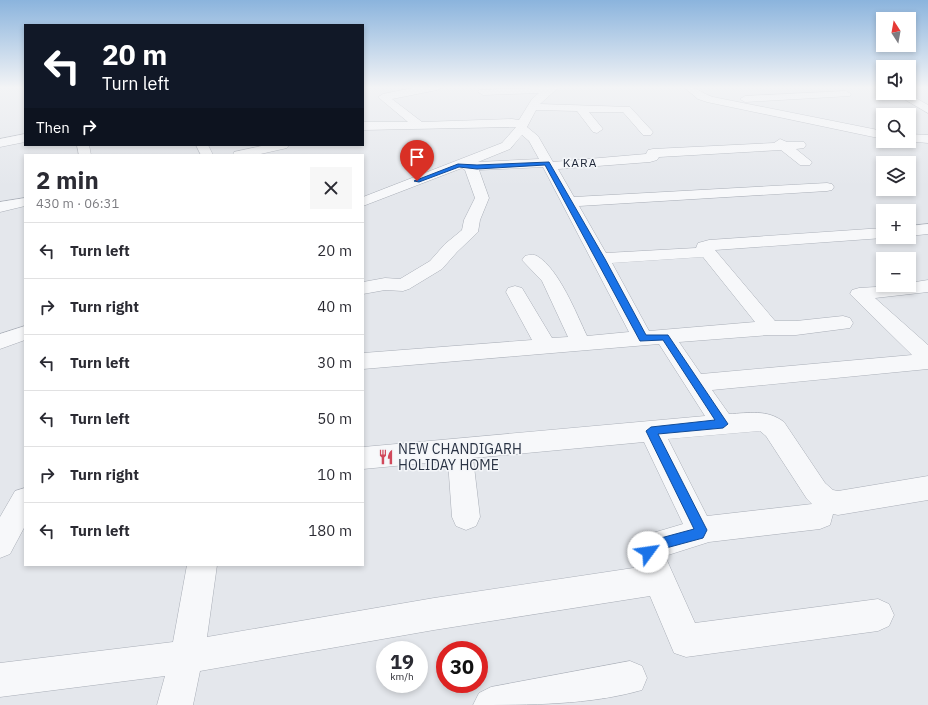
<!DOCTYPE html>
<html lang="en">
<head>
<meta charset="utf-8">
<style>
	:root { --surface:#fff; --page:#f7f7f7; --text:#2b2b33; --muted:#7c7c81; --line:#e1e1e2 }
	body { margin:0; font-family:"IBM Plex Sans",sans-serif; background:var(--page); color:var(--text); height:100vh; display:flex; flex-direction:column; font-size:15px; white-space:nowrap }
	* { box-sizing:border-box; margin:0 }
	p { font-size:13px; color:var(--muted) }
	.icon { flex:none; width:22px; height:22px; fill:none; stroke:currentColor; stroke-width:2; stroke-linecap:round; stroke-linejoin:round }
	.map { position:relative; flex:1; overflow:hidden }
	.sheet { position:absolute; left:24px; top:154px; width:340px; height:412px; display:flex; flex-direction:column; background:var(--surface); border-radius:0px; box-shadow:0 2px 6px #0003 }
	.sheet>* { flex:none }
	.guide { position:absolute; left:24px; top:24px; width:340px; height:122px; border-radius:0px; box-shadow:0 2px 6px #0003; background:#111827; color:#fff; overflow:hidden }
	.needle { width:26px; rotate:349deg }
	.controls { position:absolute; left:876px; top:12px; display:grid; gap:8px }
	.controls a { display:grid; place-items:center; width:40px; height:40px; border-radius:0px; background:var(--surface); box-shadow:0 2px 6px #0003; font-size:20px }
	.speed { position:absolute; left:376px; top:641px; display:flex; gap:8px; font-size:20px; font-weight:700; text-align:center }
	.speed>* { display:grid; place-content:center; width:52px; height:52px; border-radius:50%; background:var(--surface); box-shadow:0 2px 6px #0003; line-height:1 }
	.speed small { font-size:10px; font-weight:400 }
	.speed .limit { border:6px solid #d22; background:#fff; color:#111 }
	.pin { position:absolute; display:grid; place-items:center; width:34px; height:34px; color:#fff; margin:-41px -17px; border-radius:50% 50% 50% 0; rotate:-45deg; box-shadow:0 0 4px #0007 }
	.pin .icon { rotate:45deg }
	.me { position:absolute; width:44px; margin:-22px; rotate:59deg; stroke-linejoin:round; filter:drop-shadow(0 0 3px #0008) }
	.turn { display:flex; align-items:center; gap:14px; height:84px; padding:0 12px; font-size:18px }
	.turn .icon { width:52px; height:52px; stroke-width:2.5 }
	.turn b { display:block; font-size:28px; line-height:34px }
	.then { display:flex; align-items:center; height:38px; padding:0 12px; background:#0003; gap:8px; font-size:15px }
	.round { display:grid; place-items:center; flex:none; width:42px; height:42px; border-radius:0px; background:var(--page) }
	.headline { display:flex; align-items:center; justify-content:space-between; height:68px; padding:0 12px }
	h1 { font-size:24px; font-weight:800; line-height:30px }
	ul { padding:0; list-style:none }
	li { display:flex; align-items:center; gap:12px; height:56px; padding:0 12px; border-top:1px solid var(--line) }
	li div { flex:1 }
	li b { display:block; font-size:15px }
	li em { font-style:normal }
	.map>svg:first-child { display:block }
	.lines { fill:none; stroke-linecap:round; stroke-linejoin:round }
	.minor-casing { stroke:#a9aeb7; stroke-width:1 }
	.minor { fill:#f7f8fa; fill-rule:evenodd }
	.route { fill:#1a73e8; stroke:#114b97 }
	.labels { text-anchor:middle; stroke-width:3; stroke-linejoin:round; paint-order:stroke }
	.far-quarter-label { font-size:12px; letter-spacing:1px; fill:#1d2536; stroke:#f4f6f9 }
	.near-poi-label { font-size:14px; fill:#2b3445; stroke:#f4f6f9; text-anchor:start }
</style>
</head>
<body>
<div class="map">
<svg width="928" height="705" viewBox="0 0 928 705">
	<rect width="100%" height="100%" fill="#e4e7ec"/>
	<g class="lines">
		<defs>
			<g id="minor">
				<path d="M 418,87 L 442,87 L 437,90 L 392,99 L 422,122 L 512,119 L 519,120 L 532,99 L 539,93 L 483,95 L 478,92 L 479,90 L 559,87 L 540,104 L 630,107 L 653,132 L 651,135 L 643,135 L 623,112 L 589,112 L 603,129 L 597,133 L 593,132 L 577,111 L 536,110 L 527,127 L 538,136 L 553,162 L 646,154 L 648,150 L 653,149 L 774,143 L 780,139 L 787,142 L 804,142 L 806,145 L 804,148 L 796,149 L 812,162 L 810,165 L 800,165 L 781,150 L 659,157 L 657,160 L 650,162 L 558,169 L 574,197 L 827,183 L 832,184 L 834,187 L 832,190 L 827,191 L 579,206 L 606,253 L 696,248 L 698,243 L 709,240 L 883,228 L 883,237 L 886,237 L 883,238 L 715,250 L 775,321 L 796,321 L 843,316 L 850,318 L 853,323 L 850,328 L 796,335 L 770,335 L 679,342 L 701,374 L 912,355 L 850,294 L 852,290 L 859,288 L 909,285 L 909,283 L 928,280 L 928,292 L 875,298 L 928,345 L 928,369 L 712,390 L 729,414 C 749,413 767,409 784,422 L 825,483 L 833,490 L 838,491 L 928,476 L 928,500 L 838,515 L 833,514 L 830,525 L 820,529 L 709,542 L 665,556 L 695,623 L 878,599 L 889,604 L 894,615 L 889,626 L 878,631 L 686,657 L 674,653 L 650,596 L 434,630 L 200,671 L 193,705 L 157,705 L 165,676 L 0,697 L 0,663 L 173,642 L 187,565 L 217,565 L 207,637 L 434,598 L 640,567 L 633,551 L 639,537 L 683,524 L 644,442 L 473,458 L 480,517 L 476,526 L 466,530 L 456,526 L 452,517 L 448,461 L 363,469 L 363,447 L 705,416 L 659,344 L 363,369 L 363,353 L 532,340 L 506,292 L 508,288 L 515,286 L 522,288 L 552,338 L 568,337 L 542,281 L 522,260 L 525,256 C 529,255 533,254 537,256 C 559,269 576,313 587,336 L 629,332 L 543,167 L 479,170 L 489,198 L 480,220 L 478,232 L 457,252 L 442,269 L 409,289 L 403,291 L 385,290 L 363,294 L 363,282 L 385,278 L 400,279 L 430,261 L 445,244 L 462,230 L 464,220 L 475,198 L 465,170 L 462,168 L 363,206 L 363,197 L 502,143 L 516,127 L 363,130 L 363,122 L 408,122 L 378,97 L 383,94 ZM 522,135 L 529,141 L 539,159 L 478,162 L 510,149 ZM 703,257 L 755,322 L 649,331 L 612,263 ZM 760,431 L 766,436 L 807,499 L 812,504 L 707,516 L 668,439 Z"/>
				<path d="M 684,87 C 699,87 700,93 713,97 L 883,131 L 883,139 L 707,102 L 698,99 Z"/>
				<path d="M 846,91 L 851,94 L 850,96 L 745,102 L 740,99 L 745,96 Z"/>
				<path d="M 894,93 L 907,93 L 928,105 L 928,113 Z"/>
				<path d="M 25,134 L 25,142 L 0,147 L 0,139 Z"/>
				<path d="M 909,134 L 928,135 L 928,143 L 906,141 L 909,141 Z"/>
				<path d="M 77,145 L 89,145 L 91,155 L 79,155 Z"/>
				<path d="M 196,145 L 208,145 L 213,155 L 201,155 Z"/>
				<path d="M 266,145 L 289,145 L 287,148 L 256,155 L 233,155 L 234,152 Z"/>
				<path d="M 25,198 L 25,206 L 0,212 L 0,202 Z"/>
				<path d="M 928,224 L 928,234 L 909,236 L 909,226 Z"/>
				<path d="M 25,326 L 25,340 L 0,349 L 0,334 Z"/>
				<path d="M 25,488 L 25,526 L 10,554 L 0,558 L 0,517 L 15,491 Z"/>
				<path d="M 630,661 L 642,666 L 647,678 L 642,690 C 590,705 529,705 473,705 L 479,693 L 491,687 Z"/>
			</g>
		</defs>
		<use href="#minor" class="minor-casing"/>
		<use href="#minor" class="minor"/>
	</g>
	<linearGradient id="sky" x2="0" y2="1"><stop stop-color="#8bb4dd"/><stop offset="0.47" stop-color="#f3f4f6"/><stop offset="1" stop-color="#f3f4f6" stop-opacity="0"/></linearGradient>
	<rect width="928" height="186" fill="url(#sky)"/>
	<path class="route" d="M 549,162 L 605,259 L 646,335 L 668,335 L 728,424 L 723,428 L 658,434 L 707,530 L 703,538 L 655,551 L 653,556 L 648,558 L 644,556 C 642,550 641,546 646,542 L 694,529 L 646,431 L 651,427 L 715,420 L 663,340 L 640,341 L 545,165 L 477,169 L 459,167 L 419,182 L 414,181 L 458,164 L 477,165 Z"/>
	<defs>
		<symbol id="restaurant-bare" viewBox="-9 -9 18 18"><path d="M-5-6h1v4h1v-4h1v4h1v-4h1v5L-1.5 .5V6h-2V.5L-5-1ZM5-6V6H3V1.5H1.5Q1.5-4 5-6Z" fill="#d1495b" stroke="#f4f6f9" stroke-width="2.5" paint-order="stroke"/></symbol>
	</defs>
	<g fill-rule="evenodd">
		<use href="#restaurant-bare" x="375" y="446" width="22" height="22"/>
	</g>
	<g class="labels">
		<g class="far-quarter-label">
			<text x="580" y="167">KARA</text>
		</g>
		<g class="near-poi-label">
			<text x="398" y="454">NEW CHANDIGARH<tspan x="398" dy="16">HOLIDAY HOME</tspan></text>
		</g>
	</g>
</svg>
<div class="controls">
<a><svg class="needle" viewBox="-14 -14 28 28"><path d="M0-13l5 13h-10z" fill="#e53935"/><path d="M0 13l5-13h-10z" fill="#7c7c81"/></svg></a>
<a><svg class="icon" aria-label="sound" viewBox="0 0 24 24"><path d="M4 9h4l5-4v14l-5-4H4zM17 9q2 3 0 6"/></svg></a>
<a><svg class="icon" aria-label="search" viewBox="0 0 24 24"><circle cx="10" cy="10" r="6"/><path d="M15 15l6 6"/></svg></a>
<a><svg class="icon" aria-label="layers" viewBox="0 0 24 24"><path d="M12 4l9 5-9 5-9-5zM3 14l9 5 9-5"/></svg></a>
<a>+</a>
<a>−</a>
</div>
<div class="speed"><div>19<small>km/h</small></div><div class="limit">30</div></div>
<div class="pin" style="left:417px;top:181px;background:#d93025"><svg class="icon" aria-label="arrive" viewBox="0 0 24 24"><path d="M6 21V4h12l-3 4 3 4H6"/></svg></div>
<svg class="me" style="left:648px;top:552px" viewBox="-20 -20 40 40"><circle r="19" fill="#fff"/><path d="M0-13L10 11 0 6-10 11z" fill="#1a73e8"/></svg>
<div class="guide">
<div class="turn"><svg class="icon" aria-label="left" viewBox="0 0 24 24"><path d="M17 20v-9H6M10 6l-5 5 5 5"/></svg><div><b>20 m</b>Turn left</div></div>
<div class="then">Then<svg class="icon" aria-label="right" viewBox="0 0 24 24"><path d="M7 20v-9h11M14 6l5 5-5 5"/></svg></div>
</div>
<section class="sheet">
<div class="headline"><div><h1>2 min</h1><p>430 m · 06:31</p></div><a class="round"><svg class="icon" aria-label="close" viewBox="0 0 24 24"><path d="M6 6l12 12M18 6L6 18"/></svg></a></div>
<ul>
<li><svg class="icon" aria-label="left" viewBox="0 0 24 24"><path d="M17 20v-9H6M10 6l-5 5 5 5"/></svg><div><b>Turn left</b></div><em>20 m</em></li>
<li><svg class="icon" aria-label="right" viewBox="0 0 24 24"><path d="M7 20v-9h11M14 6l5 5-5 5"/></svg><div><b>Turn right</b></div><em>40 m</em></li>
<li><svg class="icon" aria-label="left" viewBox="0 0 24 24"><path d="M17 20v-9H6M10 6l-5 5 5 5"/></svg><div><b>Turn left</b></div><em>30 m</em></li>
<li><svg class="icon" aria-label="left" viewBox="0 0 24 24"><path d="M17 20v-9H6M10 6l-5 5 5 5"/></svg><div><b>Turn left</b></div><em>50 m</em></li>
<li><svg class="icon" aria-label="right" viewBox="0 0 24 24"><path d="M7 20v-9h11M14 6l5 5-5 5"/></svg><div><b>Turn right</b></div><em>10 m</em></li>
<li><svg class="icon" aria-label="left" viewBox="0 0 24 24"><path d="M17 20v-9H6M10 6l-5 5 5 5"/></svg><div><b>Turn left</b></div><em>180 m</em></li>
</ul>
</section>
</div>
</body>
</html>
